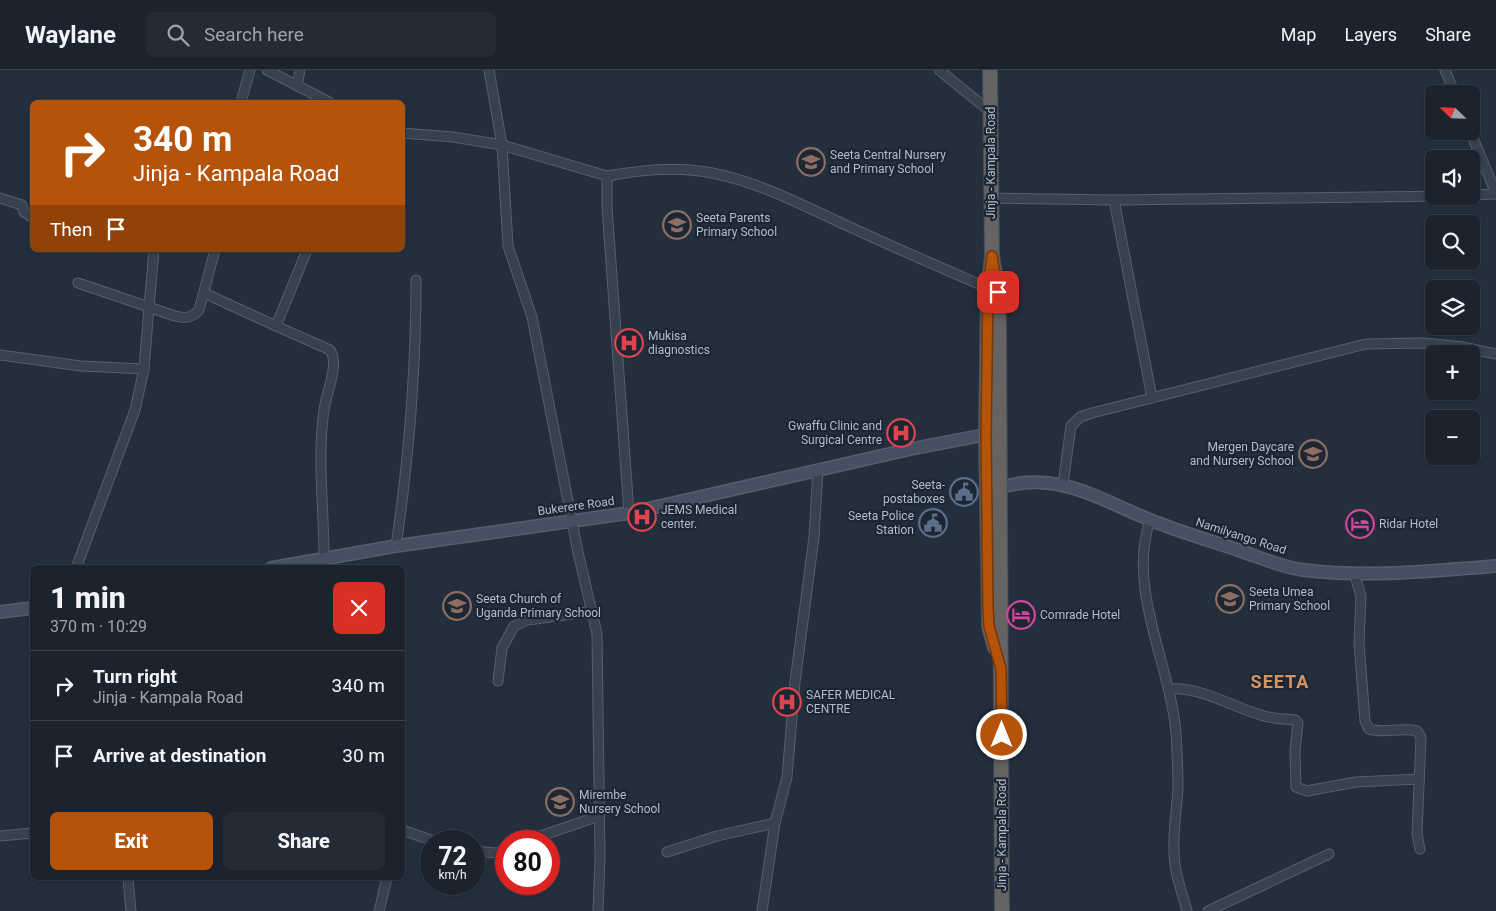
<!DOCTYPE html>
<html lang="en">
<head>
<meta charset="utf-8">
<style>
	:root { --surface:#1b232e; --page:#242b36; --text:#f1f3f6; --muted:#a0a4aa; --line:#39404a; --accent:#b45309 }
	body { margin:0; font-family:Roboto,sans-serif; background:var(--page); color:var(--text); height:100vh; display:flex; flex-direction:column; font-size:19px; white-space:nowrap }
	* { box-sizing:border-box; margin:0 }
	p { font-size:16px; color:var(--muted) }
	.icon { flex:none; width:28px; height:28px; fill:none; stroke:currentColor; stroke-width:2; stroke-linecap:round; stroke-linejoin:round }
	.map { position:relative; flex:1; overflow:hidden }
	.details { position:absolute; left:30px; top:495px; width:375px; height:315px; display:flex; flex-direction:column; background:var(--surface); border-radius:8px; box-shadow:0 1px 4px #0004,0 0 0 1px var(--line) }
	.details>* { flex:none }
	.hud { position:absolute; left:30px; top:30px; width:375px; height:152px; border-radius:8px; box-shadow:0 1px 4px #0004,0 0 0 1px var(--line); background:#b45309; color:#fff; overflow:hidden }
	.needle { width:32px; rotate:293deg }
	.tools { position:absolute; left:1425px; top:15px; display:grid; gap:10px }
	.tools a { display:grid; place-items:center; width:55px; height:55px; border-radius:8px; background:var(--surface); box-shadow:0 1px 4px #0004,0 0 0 1px var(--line); font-size:25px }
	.speed { position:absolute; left:420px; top:760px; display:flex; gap:10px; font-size:25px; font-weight:700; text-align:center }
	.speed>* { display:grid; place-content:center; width:65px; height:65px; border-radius:50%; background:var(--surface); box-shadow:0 1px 4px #0004,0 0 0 1px var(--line); line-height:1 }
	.speed small { font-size:12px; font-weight:400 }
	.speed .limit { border:8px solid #d22; background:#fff; color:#111 }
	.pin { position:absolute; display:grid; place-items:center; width:42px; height:42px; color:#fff; margin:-21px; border-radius:10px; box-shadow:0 2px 8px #0006 }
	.me { position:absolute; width:55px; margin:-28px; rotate:0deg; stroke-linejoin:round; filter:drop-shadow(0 0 4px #0008) }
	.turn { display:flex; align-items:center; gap:18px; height:105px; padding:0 20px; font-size:22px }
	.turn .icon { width:65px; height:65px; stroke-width:2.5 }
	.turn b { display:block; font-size:35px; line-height:42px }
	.then { display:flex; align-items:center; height:48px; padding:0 20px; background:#0003; gap:10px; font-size:19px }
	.round { display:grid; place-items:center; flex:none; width:52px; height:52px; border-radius:8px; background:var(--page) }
	.overview { display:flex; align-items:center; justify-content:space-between; height:85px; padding:0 20px }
	h1 { font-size:30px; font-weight:800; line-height:38px }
	.cta { display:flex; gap:10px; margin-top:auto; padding:10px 20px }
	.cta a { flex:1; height:58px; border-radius:8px; background:var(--accent); color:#fff; font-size:20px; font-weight:800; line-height:58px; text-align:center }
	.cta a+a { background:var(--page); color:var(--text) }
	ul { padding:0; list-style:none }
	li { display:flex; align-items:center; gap:15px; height:70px; padding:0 20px; border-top:1px solid var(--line) }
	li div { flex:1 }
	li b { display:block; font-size:19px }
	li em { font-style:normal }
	header { display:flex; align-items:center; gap:30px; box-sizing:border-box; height:70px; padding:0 25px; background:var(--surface); border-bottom:1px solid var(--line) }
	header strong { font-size:24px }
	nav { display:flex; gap:28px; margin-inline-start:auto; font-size:18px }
	.search { width:350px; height:45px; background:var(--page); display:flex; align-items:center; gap:12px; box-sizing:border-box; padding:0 18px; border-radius:8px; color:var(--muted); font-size:19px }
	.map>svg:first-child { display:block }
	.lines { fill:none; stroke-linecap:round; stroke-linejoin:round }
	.minor-casing { stroke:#565f6c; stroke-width:11 }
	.secondary-casing { stroke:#565f6c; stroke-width:14 }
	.trunk-casing { stroke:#434c59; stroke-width:16 }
	.minor { stroke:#38414e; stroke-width:9 }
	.secondary { stroke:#465061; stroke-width:11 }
	.trunk { stroke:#656462; stroke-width:14 }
	.route-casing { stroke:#753606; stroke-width:12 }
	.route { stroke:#b45309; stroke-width:9 }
	.labels { text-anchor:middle; stroke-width:4.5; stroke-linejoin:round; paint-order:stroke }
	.poi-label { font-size:12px; fill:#b4bcc9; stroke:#1d2633; text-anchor:start }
	.street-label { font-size:12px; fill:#b4bcc9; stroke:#1d2633 }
	.district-label { font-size:18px; font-weight:bold; letter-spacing:1px; fill:#d59563; stroke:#1d2633 }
</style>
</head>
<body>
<header>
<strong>Waylane</strong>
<div class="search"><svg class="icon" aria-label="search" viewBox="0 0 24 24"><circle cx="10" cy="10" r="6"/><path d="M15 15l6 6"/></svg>Search here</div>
<nav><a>Map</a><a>Layers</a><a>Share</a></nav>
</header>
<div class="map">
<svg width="1496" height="841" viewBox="0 0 1496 841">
	<rect width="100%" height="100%" fill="#242f3e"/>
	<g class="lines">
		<defs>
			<g id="minor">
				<path d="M 267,0 L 329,32"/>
				<path d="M 489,0 L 502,75 L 508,176 L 532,247 L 578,482 L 597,564 L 600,789 L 598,841"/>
				<path d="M 939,0 L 992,43"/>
				<path d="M 1445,0 L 1455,24"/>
				<path d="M 297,16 L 300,0"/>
				<path d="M 241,32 L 250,0"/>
				<path d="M 1470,61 L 1496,123"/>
				<path d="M 402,63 L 453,67 L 502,75 L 607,106 L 607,137 L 629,443"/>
				<path d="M 607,106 C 642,100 676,96 712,103 C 760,112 806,137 850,157 C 895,178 942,198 988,218"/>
				<path d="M 1471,125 L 1496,124"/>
				<path d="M 0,128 L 22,135 L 24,142 L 32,147"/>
				<path d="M 992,128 L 1114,130 L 1451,126"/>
				<path d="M 1114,130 L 1152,328"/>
				<path d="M 154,180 L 149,237 C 166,242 187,256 199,240 L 215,180"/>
				<path d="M 307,180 L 276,256 L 330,280 C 340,294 326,323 324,340 C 317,389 324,438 324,487"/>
				<path d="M 204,223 L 276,256"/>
				<path d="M 0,285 L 81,296 L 144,299"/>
				<path d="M 1063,414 L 1071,356 L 1080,347 L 1092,343 L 1366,274 L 1423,273 L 1463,277 L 1496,284"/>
				<path d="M 1150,450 C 1127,520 1170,593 1176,663 C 1177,681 1178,699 1178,717 C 1177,738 1173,760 1174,781 C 1174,802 1182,822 1187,841"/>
				<path d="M 396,476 C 409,388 416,299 416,210"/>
				<path d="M 76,498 L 135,340 L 144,299 L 149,237 L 78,213"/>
				<path d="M 1354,503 L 1361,526 L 1359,573 L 1365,651 L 1369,659 C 1384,664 1401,657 1417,661 L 1421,667 L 1417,764 L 1420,779"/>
				<path d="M 498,611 L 502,578 L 514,556 L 528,550 L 593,541"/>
				<path d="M 1169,619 C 1204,617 1231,637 1264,646 C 1274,649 1285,649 1295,650 L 1298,653 L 1295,681 L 1296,717 L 1307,721 L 1356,712 L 1419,709"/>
				<path d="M 402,760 L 434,771"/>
				<path d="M 0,766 L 32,763"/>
				<path d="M 526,771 L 599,746"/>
				<path d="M 474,781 L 496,783 L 506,780"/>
				<path d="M 667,782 L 717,766 L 775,753"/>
				<path d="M 128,808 L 131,841"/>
				<path d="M 379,841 L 387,808"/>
				<path d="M 762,841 L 775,753 L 787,707 L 795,612 L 814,467 L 818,400"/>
				<path d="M 1208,841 L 1329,784"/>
			</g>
			<g id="secondary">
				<path d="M 993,420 C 1052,398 1095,427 1148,449 C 1177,461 1208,470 1238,480 C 1259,487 1281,497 1303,500 C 1367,508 1432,501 1496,496"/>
				<path d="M 271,498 L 396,476 L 629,443 L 911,379 L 994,363"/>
				<path d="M 0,542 L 32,538"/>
			</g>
			<g id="trunk">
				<path d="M 990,0 L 992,186 L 988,218 L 986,365 L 989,557 L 995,578"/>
				<path d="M 992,186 L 998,222 L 999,254 L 1002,841"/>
			</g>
		</defs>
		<use href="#minor" class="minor-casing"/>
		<use href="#secondary" class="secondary-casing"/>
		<use href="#trunk" class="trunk-casing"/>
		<use href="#minor" class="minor"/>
		<use href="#secondary" class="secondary"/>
		<use href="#trunk" class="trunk"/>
	</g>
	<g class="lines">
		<defs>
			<path id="route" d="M 998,222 L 992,186 L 988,218 L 986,365 L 988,538 L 989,556 L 1001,599 L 1002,665"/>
		</defs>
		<use href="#route" class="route-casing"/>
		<use href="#route" class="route"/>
	</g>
	<defs>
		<symbol id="school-ring" viewBox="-11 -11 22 22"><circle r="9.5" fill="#1d2633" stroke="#8d6e63" stroke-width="1.5"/><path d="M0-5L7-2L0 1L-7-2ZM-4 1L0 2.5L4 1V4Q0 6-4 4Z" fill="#8d6e63"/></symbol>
		<symbol id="hospital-ring" viewBox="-11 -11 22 22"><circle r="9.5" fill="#1d2633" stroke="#e0444e" stroke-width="1.5"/><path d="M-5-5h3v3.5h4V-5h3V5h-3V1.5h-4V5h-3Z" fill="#e0444e"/></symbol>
		<symbol id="civic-ring" viewBox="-11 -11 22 22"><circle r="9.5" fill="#1d2633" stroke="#5c6f8a" stroke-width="1.5"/><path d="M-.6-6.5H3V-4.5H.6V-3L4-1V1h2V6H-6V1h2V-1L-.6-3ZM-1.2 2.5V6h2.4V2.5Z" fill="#5c6f8a"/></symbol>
		<symbol id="hotel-ring" viewBox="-11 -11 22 22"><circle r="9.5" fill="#1d2633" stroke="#d1479c" stroke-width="1.5"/><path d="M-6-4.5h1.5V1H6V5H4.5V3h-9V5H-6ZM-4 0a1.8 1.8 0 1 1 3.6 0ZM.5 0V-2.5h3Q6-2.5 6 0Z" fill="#d1479c"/></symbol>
	</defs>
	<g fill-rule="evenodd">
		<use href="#school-ring" x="795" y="76" width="32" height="32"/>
		<use href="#school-ring" x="661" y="139" width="32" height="32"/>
		<use href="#hospital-ring" x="613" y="257" width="32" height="32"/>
		<use href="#hospital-ring" x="885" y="347" width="32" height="32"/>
		<use href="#school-ring" x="1297" y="368" width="32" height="32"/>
		<use href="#civic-ring" x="948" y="406" width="32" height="32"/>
		<use href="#hospital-ring" x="626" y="431" width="32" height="32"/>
		<use href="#civic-ring" x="917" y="437" width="32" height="32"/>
		<use href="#hotel-ring" x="1344" y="438" width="32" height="32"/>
		<use href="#school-ring" x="1214" y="513" width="32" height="32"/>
		<use href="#school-ring" x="441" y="520" width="32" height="32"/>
		<use href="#hotel-ring" x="1005" y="529" width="32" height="32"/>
		<use href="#hospital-ring" x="771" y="616" width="32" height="32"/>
		<use href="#school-ring" x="544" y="716" width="32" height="32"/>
	</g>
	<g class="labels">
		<g class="poi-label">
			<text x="830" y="89">Seeta Central Nursery<tspan x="830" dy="14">and Primary School</tspan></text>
			<text x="696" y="152">Seeta Parents<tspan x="696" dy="14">Primary School</tspan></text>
			<text x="648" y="270">Mukisa<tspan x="648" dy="14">diagnostics</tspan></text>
			<text x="882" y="360" text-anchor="end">Gwaffu Clinic and<tspan x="882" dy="14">Surgical Centre</tspan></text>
			<text x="1294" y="381" text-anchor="end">Mergen Daycare<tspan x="1294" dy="14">and Nursery School</tspan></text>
			<text x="945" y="419" text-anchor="end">Seeta-<tspan x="945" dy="14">postaboxes</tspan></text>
			<text x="661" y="444">JEMS Medical<tspan x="661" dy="14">center.</tspan></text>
			<text x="914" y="450" text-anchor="end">Seeta Police<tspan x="914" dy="14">Station</tspan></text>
			<text x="1379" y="458">Ridar Hotel</text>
			<text x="1249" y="526">Seeta Umea<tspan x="1249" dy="14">Primary School</tspan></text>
			<text x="476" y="533">Seeta Church of<tspan x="476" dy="14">Uganda Primary School</tspan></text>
			<text x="1040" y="549">Comrade Hotel</text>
			<text x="806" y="629">SAFER MEDICAL<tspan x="806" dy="14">CENTRE</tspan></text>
			<text x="579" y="729">Mirembe<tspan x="579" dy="14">Nursery School</tspan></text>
		</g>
		<g class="street-label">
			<text transform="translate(991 93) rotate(-90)" y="4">Jinja - Kampala Road</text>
			<text transform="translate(576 436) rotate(-8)" y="4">Bukerere Road</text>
			<text transform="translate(1241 466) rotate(18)" y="4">Namilyango Road</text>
			<text transform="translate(1002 765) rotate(-90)" y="4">Jinja - Kampala Road</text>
		</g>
		<g class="district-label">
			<text x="1280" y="618">SEETA</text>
		</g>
	</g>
</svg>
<div class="tools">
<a><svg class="needle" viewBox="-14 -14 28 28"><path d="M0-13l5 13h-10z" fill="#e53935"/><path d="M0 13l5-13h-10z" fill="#a0a4aa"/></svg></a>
<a><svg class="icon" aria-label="sound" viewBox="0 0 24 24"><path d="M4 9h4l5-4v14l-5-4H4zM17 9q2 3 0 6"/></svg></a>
<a><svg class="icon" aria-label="search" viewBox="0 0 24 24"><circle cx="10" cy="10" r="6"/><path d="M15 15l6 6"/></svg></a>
<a><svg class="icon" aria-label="layers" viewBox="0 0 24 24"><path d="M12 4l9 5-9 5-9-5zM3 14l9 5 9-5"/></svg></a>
<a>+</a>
<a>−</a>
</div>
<div class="speed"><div>72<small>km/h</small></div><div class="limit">80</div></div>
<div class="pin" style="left:998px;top:222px;background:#d93025"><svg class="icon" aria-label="arrive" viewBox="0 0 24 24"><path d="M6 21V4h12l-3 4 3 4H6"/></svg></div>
<svg class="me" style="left:1002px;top:665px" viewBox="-20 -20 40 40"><circle r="17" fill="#b45309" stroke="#fff" stroke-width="3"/><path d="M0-11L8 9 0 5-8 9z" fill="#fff"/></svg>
<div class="hud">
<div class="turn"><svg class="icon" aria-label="right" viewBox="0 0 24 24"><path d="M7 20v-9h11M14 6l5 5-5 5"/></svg><div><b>340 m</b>Jinja - Kampala Road</div></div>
<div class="then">Then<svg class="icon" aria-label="arrive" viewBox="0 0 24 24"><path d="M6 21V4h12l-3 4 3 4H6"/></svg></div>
</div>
<section class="details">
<div class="overview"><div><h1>1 min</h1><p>370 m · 10:29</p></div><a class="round" style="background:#d93025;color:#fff"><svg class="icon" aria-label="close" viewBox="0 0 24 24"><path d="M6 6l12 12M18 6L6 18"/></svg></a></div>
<ul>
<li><svg class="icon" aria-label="right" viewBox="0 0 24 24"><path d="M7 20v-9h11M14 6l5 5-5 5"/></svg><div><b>Turn right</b><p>Jinja - Kampala Road</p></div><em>340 m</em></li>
<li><svg class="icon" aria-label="arrive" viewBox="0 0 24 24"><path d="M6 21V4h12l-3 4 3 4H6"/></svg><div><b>Arrive at destination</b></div><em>30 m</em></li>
</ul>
<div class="cta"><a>Exit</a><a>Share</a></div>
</section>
</div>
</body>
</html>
